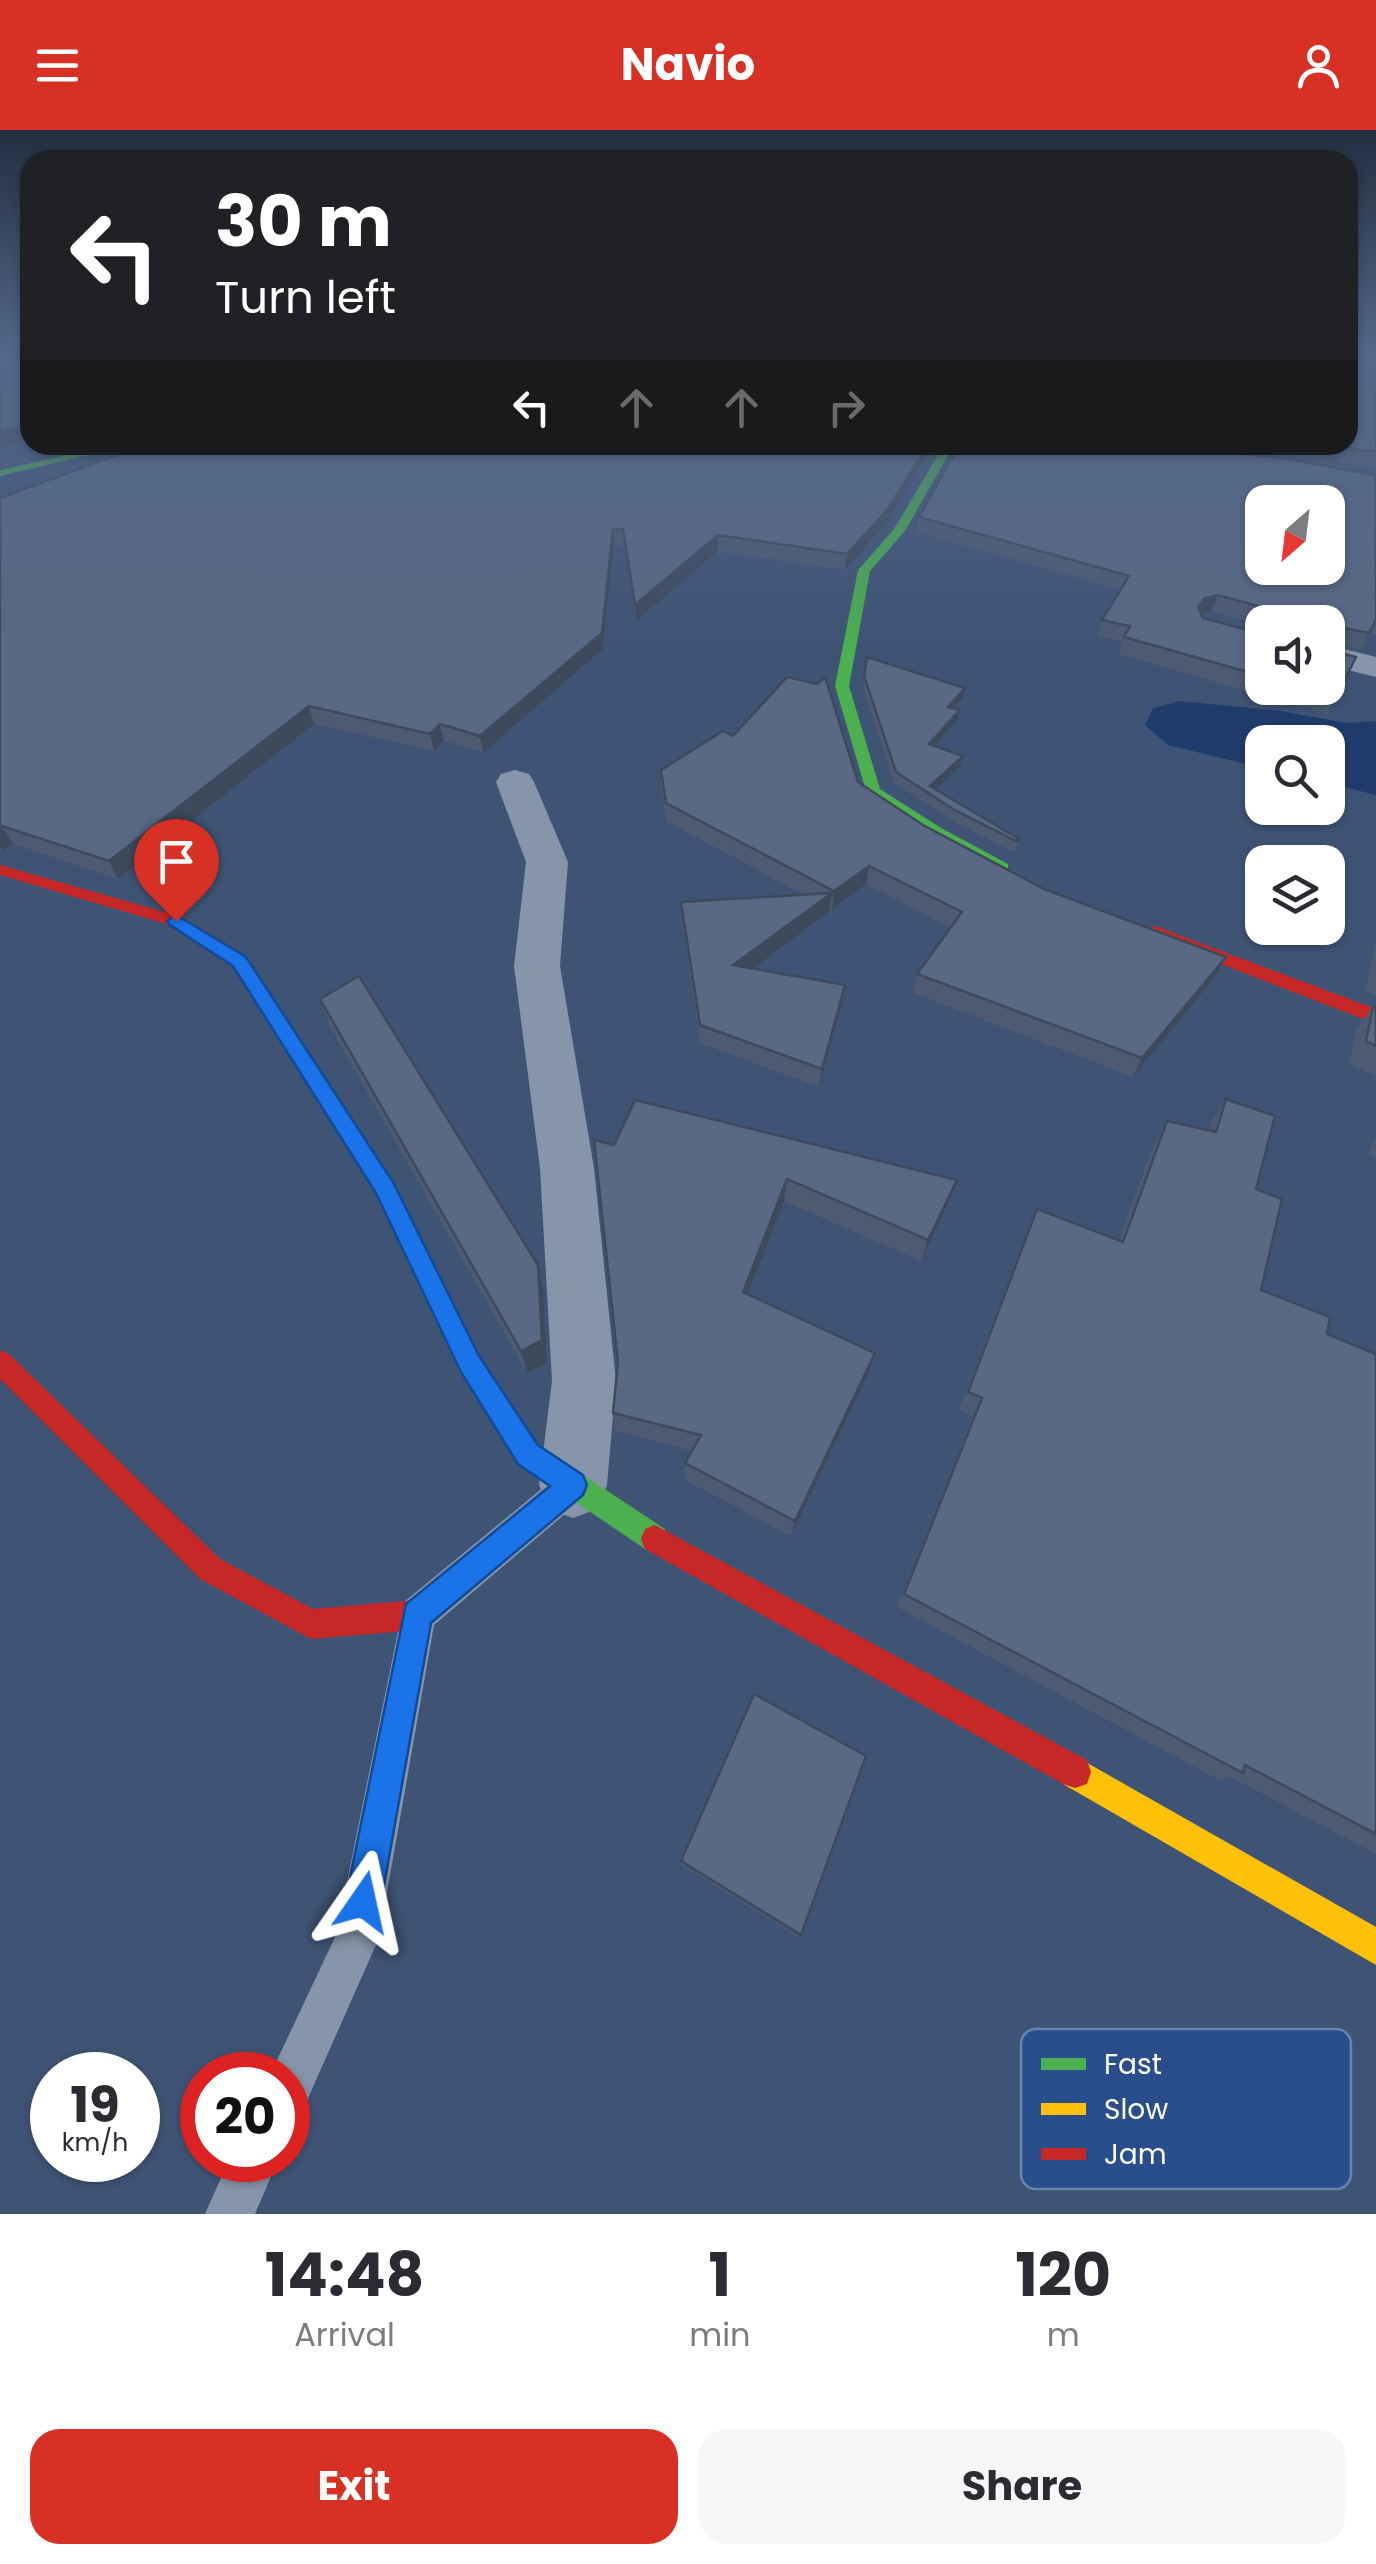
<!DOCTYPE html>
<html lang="en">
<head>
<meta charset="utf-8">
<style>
	:root { --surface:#fff; --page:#f7f7f7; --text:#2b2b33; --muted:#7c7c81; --accent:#d93025 }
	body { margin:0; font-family:Poppins,sans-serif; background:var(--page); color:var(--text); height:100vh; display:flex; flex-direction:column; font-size:38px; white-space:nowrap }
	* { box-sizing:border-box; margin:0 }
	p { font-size:32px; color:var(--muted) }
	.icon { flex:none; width:55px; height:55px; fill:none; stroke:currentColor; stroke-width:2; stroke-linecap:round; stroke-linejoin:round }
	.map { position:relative; height:2084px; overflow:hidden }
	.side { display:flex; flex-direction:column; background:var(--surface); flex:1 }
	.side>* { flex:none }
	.hud { position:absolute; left:20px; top:20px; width:1338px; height:305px; border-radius:30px; box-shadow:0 2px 8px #0004; background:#202124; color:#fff; overflow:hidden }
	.needle { width:65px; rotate:208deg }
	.controls { position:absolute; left:1245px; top:355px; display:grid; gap:20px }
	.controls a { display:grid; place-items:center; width:100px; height:100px; border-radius:20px; background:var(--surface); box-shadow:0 2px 8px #0004; font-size:50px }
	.speed { position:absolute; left:30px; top:1922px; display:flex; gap:20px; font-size:50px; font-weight:700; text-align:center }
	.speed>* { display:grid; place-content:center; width:130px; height:130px; border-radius:50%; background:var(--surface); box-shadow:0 2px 8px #0004; line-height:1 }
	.speed small { font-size:25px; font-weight:400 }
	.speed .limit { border:15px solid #d22; background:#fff; color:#111 }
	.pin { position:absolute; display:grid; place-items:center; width:85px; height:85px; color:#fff; margin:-102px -42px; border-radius:50% 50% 50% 0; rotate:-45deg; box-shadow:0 0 10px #0007 }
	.pin .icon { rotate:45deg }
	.me { position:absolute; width:110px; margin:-55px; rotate:11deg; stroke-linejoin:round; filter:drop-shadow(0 0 8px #0008) }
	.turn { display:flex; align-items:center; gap:35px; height:210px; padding:0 30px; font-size:45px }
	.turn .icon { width:130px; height:130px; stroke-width:2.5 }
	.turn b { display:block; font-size:70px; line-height:85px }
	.lanes { display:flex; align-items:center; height:95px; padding:0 30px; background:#0003; justify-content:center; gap:50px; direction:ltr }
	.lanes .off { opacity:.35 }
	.eta { display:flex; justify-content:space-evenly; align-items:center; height:170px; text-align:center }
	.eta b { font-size:60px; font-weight:700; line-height:70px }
	.primary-button { display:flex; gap:20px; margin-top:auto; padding:20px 30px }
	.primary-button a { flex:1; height:115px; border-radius:30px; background:var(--accent); color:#fff; font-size:40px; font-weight:700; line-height:115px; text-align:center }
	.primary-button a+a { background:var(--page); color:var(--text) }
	header { display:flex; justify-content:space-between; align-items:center; height:130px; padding:0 30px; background:var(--accent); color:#fff; font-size:45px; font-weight:700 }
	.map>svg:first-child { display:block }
	.water { fill:#203c6d }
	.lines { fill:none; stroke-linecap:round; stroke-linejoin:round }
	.lane { fill:#8695a9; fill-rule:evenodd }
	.street { fill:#8695a9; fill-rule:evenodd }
	.fast { fill:#4caf50; fill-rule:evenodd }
	.slow { fill:#ffc107; fill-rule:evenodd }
	.jam { fill:#c62828; fill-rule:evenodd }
	.wall { fill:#4d5a72; fill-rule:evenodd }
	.shaded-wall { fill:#3e4a5c }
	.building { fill:#596984; stroke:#3e4a5c; stroke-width:2.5; fill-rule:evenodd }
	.route { fill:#1a73e8; stroke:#114b97; stroke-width:2.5 }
	.key { fill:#294e8b; stroke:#6983ae; stroke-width:2.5 }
	.key-label { font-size:28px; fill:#fff }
</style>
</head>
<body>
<header><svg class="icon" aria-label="menu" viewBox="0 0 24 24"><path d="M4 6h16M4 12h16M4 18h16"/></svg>Navio<svg class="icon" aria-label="person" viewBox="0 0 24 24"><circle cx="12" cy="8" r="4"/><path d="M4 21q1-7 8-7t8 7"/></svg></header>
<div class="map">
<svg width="1376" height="2084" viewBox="0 0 1376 2084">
	<rect width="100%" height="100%" fill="#3f5475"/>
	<path class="water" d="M 1180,571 L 1280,581 L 1348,593 L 1376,591 L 1376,665 L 1328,653 L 1328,612 L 1262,612 L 1262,638 L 1168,615 L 1145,595 L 1153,578 Z"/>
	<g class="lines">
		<g class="lane">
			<path d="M 573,1338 L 585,1343 L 590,1355 L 585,1367 L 434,1495 L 379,1808 L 305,1975 L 288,1981 L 288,1945 L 270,1945 L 336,1805 L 404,1472 L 561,1343 Z"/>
			<path d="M 229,2030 L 278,2030 L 255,2084 L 205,2084 Z"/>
		</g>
		<g class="street">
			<path d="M 1328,515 L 1376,527 L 1376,547 L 1328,535 Z"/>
			<path d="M 515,640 L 529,644 L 534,652 L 568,732 L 560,836 L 594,1038 L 616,1251 L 607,1355 L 597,1379 L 573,1388 L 549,1379 L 539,1355 L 552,1251 L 540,1038 L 514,836 L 526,732 L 496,652 L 501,644 Z"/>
		</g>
		<g class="fast">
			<path d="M 113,315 L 131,315 L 0,346 L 0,340 Z"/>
			<path d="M 944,315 L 954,315 L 905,401 L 870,441 L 849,556 L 880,659 L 941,698 L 1008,734 L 1008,742 L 1002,743 L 929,706 L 867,664 L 835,556 L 858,440 L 894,399 Z"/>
			<path d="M 272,874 L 279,876 L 393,1053 L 479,1226 L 538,1315 L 665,1399 L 669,1409 L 665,1419 L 655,1423 L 645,1419 L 518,1333 L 461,1242 L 376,1064 L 262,881 Z"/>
		</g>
		<path class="slow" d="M 1075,1626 L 1376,1797 L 1376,1835 L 1063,1654 L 1059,1642 L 1063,1630 Z"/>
		<g class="jam">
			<path d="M 0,735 L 182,787 L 247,827 L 282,881 L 279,886 L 265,886 L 233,835 L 170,795 L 0,745 Z"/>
			<path d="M 1155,796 L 1376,879 L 1376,894 L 1149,806 L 1149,798 Z"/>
			<path d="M 0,1220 L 9,1224 L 220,1429 L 313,1479 L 417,1470 L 428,1474 L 432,1485 L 428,1496 L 417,1500 L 311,1509 L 200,1449 L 0,1249 Z"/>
			<path d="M 655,1395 L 1087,1630 L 1091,1642 L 1087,1654 L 1075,1658 L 1063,1654 L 645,1419 L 641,1409 L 645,1399 Z"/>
		</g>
	</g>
	<g class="wall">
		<path d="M 1355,223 L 1376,223 L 1376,227 Z"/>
		<path d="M 1350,226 L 1376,229 L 1376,337 L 1270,322 L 1153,315 L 1348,315 Z"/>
		<path d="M 144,315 L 935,315 L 885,395 L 845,440 L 718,421 L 636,491 L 624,415 L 614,415 L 603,519 L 483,623 L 444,611 L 434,621 L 314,594 L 118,749 L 13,714 L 3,721 L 0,720 L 0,368 Z"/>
		<path d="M 1376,345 L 1376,505 L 1369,503 L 1361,519 L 1333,514 L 1333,521 L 1356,527 L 1327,584 L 1119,524 L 1123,512 L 1097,506 L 1102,490 L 1120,460 L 917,402 L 919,387 ZM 1212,481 L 1262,496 L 1262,492 L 1328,492 L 1328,558 L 1262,558 L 1262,504 L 1203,488 L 1201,484 Z"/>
		<path d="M 867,527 L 965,558 L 963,568 L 954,579 L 960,580 L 957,591 L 934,616 L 960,637 L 935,659 L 1019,709 L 1016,720 L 1013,722 L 951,690 L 894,653 L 863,556 Z"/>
		<path d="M 661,640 L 858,652 L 923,695 L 1216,846 L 1133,947 L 913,863 L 917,844 L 950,797 L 866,754 L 832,780 L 830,779 L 829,782 L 752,839 L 845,855 L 842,874 L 819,957 L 700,913 L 682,790 L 681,772 L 804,765 L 666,691 L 661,658 Z"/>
		<path d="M 1376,812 L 1376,866 L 1365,861 Z"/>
		<path d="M 320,869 L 538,1135 L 543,1159 L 547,1233 L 527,1243 L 330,896 Z"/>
		<path d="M 1373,877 L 1376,879 L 1376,946 L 1349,934 L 1356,900 Z"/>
		<path d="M 1226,969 L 1256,1059 L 1261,1160 L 1327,1204 L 1376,1224 L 1376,1724 L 1231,1647 L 1221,1651 L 897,1477 L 973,1286 L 959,1280 L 1028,1100 L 1037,1079 L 1119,1110 L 1154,1014 L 1167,991 L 1209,1001 L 1212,991 Z"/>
		<path d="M 1376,1008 L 1376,1027 L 1368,1024 Z"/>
		<path d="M 614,1015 L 949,1072 L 921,1131 L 784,1071 L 748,1164 L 869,1242 L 791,1406 L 685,1350 L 685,1333 L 692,1321 L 615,1301 L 613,1283 L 618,1232 Z"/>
		<path d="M 681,1731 L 801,1805 L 797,1806 L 681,1735 Z"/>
	</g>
	<g class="shaded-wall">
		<path d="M 30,295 L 30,310 L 0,316 L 0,301 Z"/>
		<path d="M 928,315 L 935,315 L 885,395 L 845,440 L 847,424 Z"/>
		<path d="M 613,400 L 614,415 L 603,519 L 483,623 L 480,606 Z"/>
		<path d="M 718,405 L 718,421 L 636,491 L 635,475 Z"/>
		<path d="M 1218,465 L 1212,481 L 1199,484 L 1198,477 L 1205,468 Z"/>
		<path d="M 965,558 L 963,568 L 946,587 L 948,577 Z"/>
		<path d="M 309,576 L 314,594 L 118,749 L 109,731 Z"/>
		<path d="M 960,580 L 957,591 L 927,624 L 929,614 Z"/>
		<path d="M 440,594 L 444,611 L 434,621 L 430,604 Z"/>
		<path d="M 963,626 L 960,637 L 930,664 L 930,656 Z"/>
		<path d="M 2,696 L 13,714 L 3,721 L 0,716 L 0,698 Z"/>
		<path d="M 869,736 L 866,754 L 832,780 L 834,761 Z"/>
		<path d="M 832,763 L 829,782 L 732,854 L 733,835 Z"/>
		<path d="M 1226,827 L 1216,846 L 1133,947 L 1142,928 Z"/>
		<path d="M 845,855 L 842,874 L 819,957 L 822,939 Z"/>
		<path d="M 787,1049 L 784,1071 L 741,1182 L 743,1162 Z"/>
		<path d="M 957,1050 L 949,1072 L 921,1131 L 928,1110 Z"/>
		<path d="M 538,1135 L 543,1159 L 547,1233 L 527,1243 L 521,1221 Z"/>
		<path d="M 875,1223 L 869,1242 L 791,1406 L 795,1391 Z"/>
	</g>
	<g class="building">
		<path d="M 19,223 L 30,223 L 30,295 L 0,301 L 0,230 Z"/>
		<path d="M 1348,223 L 1350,223 L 1350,226 L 1376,229 L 1376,322 L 1326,315 L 1348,315 Z"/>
		<path d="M 144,315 L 928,315 L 887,380 L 847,424 L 718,405 L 635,475 L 623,399 L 613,400 L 602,503 L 480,606 L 440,594 L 430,604 L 309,576 L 109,731 L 2,696 L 0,698 L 0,368 Z"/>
		<path d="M 959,315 L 1143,315 L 1275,327 L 1376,345 L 1376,490 L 1369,503 L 1334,496 L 1333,521 L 1356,527 L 1336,567 L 1302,558 L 1328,558 L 1328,492 L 1273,492 L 1272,480 L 1218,465 L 1205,468 L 1198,477 L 1203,488 L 1262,504 L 1262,546 L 1124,507 L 1130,496 L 1102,490 L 1129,446 L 919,387 ZM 1262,372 L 1328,372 L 1328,438 L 1262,438 Z"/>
		<path d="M 867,527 L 965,558 L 948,577 L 960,580 L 929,614 L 963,626 L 930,656 L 1019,709 L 1016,711 L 953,679 L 896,642 L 864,546 Z"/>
		<path d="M 787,547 L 817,554 L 825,547 L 858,652 L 923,695 L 1044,759 L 1226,827 L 1142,928 L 917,844 L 962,782 L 869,736 L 834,761 L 666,673 L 661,640 L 723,601 L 733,606 Z"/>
		<path d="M 832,763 L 733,835 L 845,855 L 822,939 L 700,895 L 681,772 Z"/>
		<path d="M 359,846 L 538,1135 L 542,1210 L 521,1221 L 320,869 Z"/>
		<path d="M 1373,877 L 1376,879 L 1376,916 L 1366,911 Z"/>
		<path d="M 1226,969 L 1275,986 L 1256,1059 L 1282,1069 L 1261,1160 L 1330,1187 L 1327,1204 L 1376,1224 L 1376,1704 L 1245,1635 L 1243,1643 L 904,1464 L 982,1268 L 968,1262 L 1037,1079 L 1123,1112 L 1167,991 L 1216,1002 Z"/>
		<path d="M 635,970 L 957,1050 L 928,1110 L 787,1049 L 743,1162 L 875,1223 L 795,1391 L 685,1333 L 701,1305 L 613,1283 L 618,1232 L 594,1010 L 614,1015 Z"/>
		<path d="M 754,1564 L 866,1626 L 801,1805 L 681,1731 Z"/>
	</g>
	<linearGradient id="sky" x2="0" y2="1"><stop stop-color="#232e40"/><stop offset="0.43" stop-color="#526789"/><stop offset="1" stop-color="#526789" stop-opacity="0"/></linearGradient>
	<rect width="1376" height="515" fill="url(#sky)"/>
	<path class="route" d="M 176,785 L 246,827 L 393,1052 L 479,1226 L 538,1315 L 583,1345 L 587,1355 L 583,1365 L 431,1493 L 381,1772 L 376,1785 L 363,1790 L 351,1785 L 345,1772 L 406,1474 L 550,1356 L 518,1334 L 461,1242 L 376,1063 L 233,836 L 170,795 L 167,791 Z"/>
	<rect x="1021" y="1899" width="330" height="160" rx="15" class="key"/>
	<rect x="1041" y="1928" width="45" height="12" fill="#4caf50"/>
	<rect x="1041" y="1973" width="45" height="12" fill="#ffc107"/>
	<rect x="1041" y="2018" width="45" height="12" fill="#c62828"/>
	<g class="key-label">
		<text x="1104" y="1944">Fast</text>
		<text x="1104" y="1989">Slow</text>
		<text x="1104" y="2034">Jam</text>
	</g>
</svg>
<div class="controls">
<a><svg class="needle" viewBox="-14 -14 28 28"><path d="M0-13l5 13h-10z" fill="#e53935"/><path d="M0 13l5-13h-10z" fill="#7c7c81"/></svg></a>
<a><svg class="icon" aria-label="sound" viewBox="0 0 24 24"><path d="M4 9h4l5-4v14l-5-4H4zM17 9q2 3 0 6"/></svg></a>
<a><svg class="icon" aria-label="search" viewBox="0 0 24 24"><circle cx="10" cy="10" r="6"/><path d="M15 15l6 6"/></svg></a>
<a><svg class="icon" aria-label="layers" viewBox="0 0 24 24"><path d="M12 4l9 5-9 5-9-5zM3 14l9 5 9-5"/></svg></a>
</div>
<div class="speed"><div>19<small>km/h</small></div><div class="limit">20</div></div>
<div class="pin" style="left:176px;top:791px;background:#d93025"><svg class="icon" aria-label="arrive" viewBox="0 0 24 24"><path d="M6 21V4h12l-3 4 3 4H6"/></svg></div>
<svg class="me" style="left:363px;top:1772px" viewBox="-20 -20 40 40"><path d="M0-17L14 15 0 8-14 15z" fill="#1a73e8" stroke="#fff" stroke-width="4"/></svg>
<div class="hud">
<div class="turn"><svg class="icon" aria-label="left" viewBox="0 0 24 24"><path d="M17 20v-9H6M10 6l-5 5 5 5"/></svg><div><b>30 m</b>Turn left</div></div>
<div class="lanes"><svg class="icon" aria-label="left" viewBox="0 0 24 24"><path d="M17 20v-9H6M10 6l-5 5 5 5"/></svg><svg class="icon off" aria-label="ahead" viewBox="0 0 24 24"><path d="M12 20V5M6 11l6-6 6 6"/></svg><svg class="icon off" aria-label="ahead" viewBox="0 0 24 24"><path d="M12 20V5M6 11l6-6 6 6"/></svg><svg class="icon off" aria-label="right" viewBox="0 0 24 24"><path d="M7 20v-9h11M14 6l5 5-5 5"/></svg></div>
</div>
</div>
<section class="side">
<div class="eta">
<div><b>14:48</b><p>Arrival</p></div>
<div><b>1</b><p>min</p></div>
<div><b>120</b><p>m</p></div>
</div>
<div class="primary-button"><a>Exit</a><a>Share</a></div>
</section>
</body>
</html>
